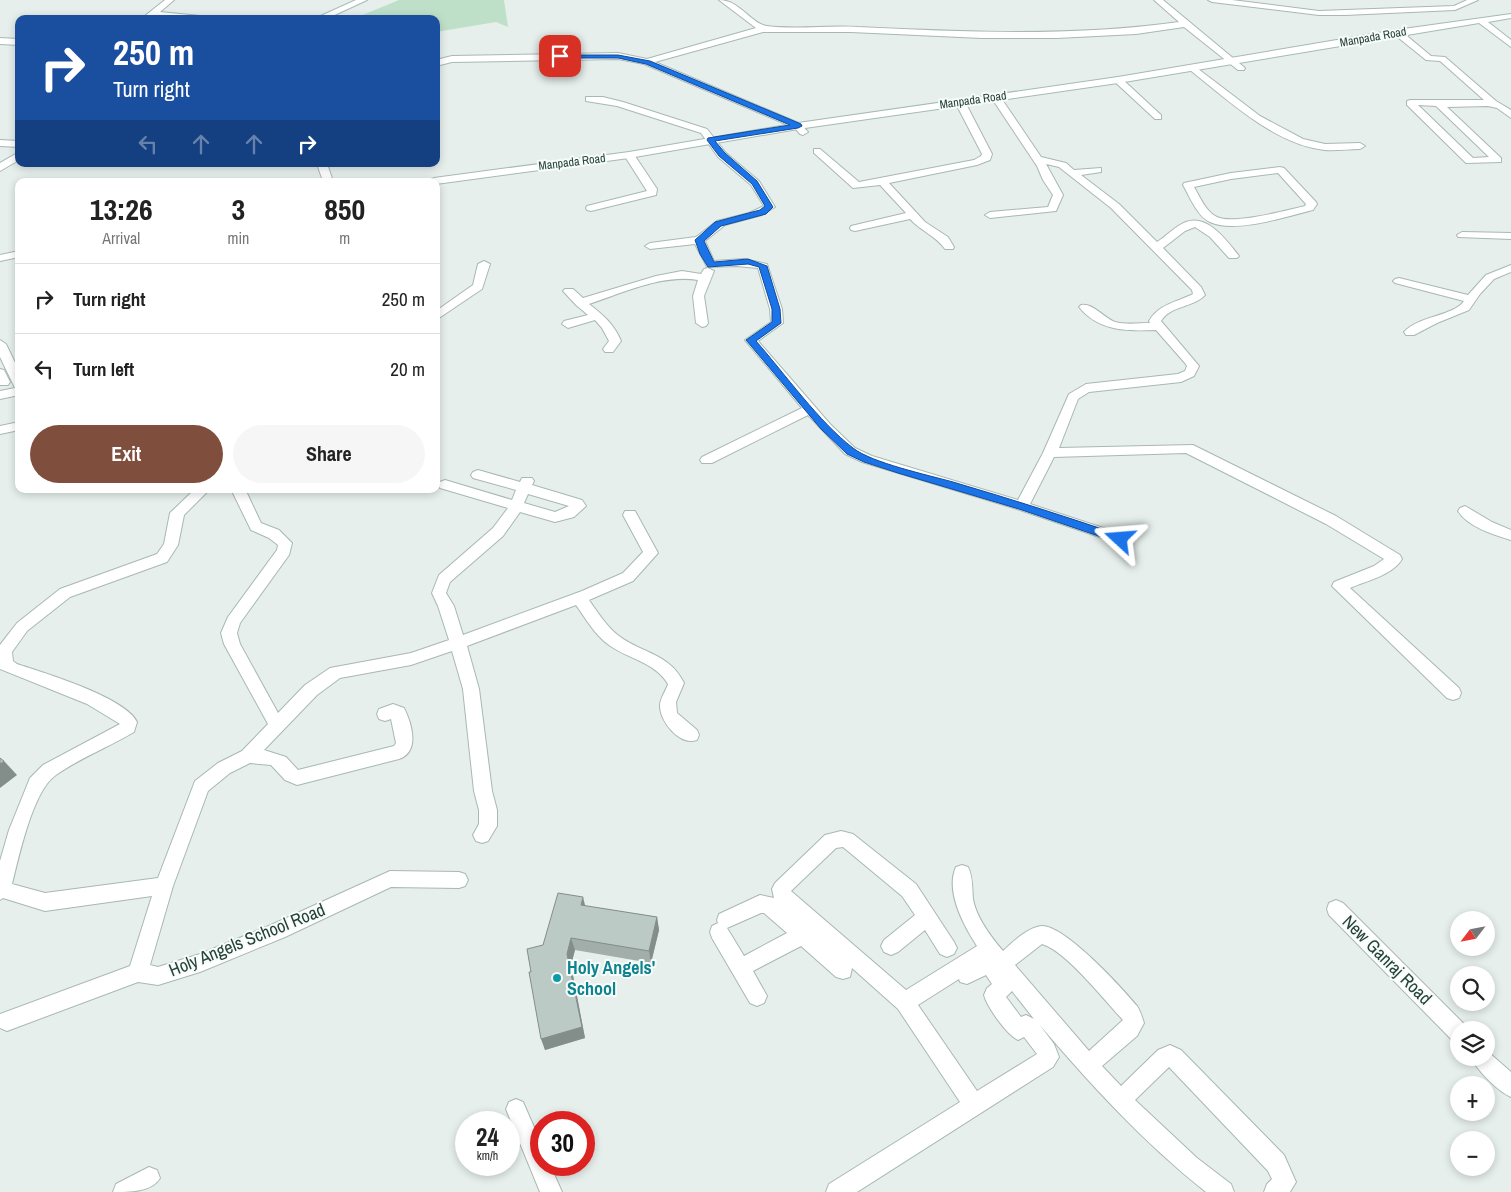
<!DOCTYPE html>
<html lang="en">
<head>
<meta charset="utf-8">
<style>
	:root { --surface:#fff; --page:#f6f6f6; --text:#222; --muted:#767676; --line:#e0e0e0; --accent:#804e3d }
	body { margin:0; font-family:"Archivo Narrow",sans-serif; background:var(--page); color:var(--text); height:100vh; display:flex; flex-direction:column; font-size:19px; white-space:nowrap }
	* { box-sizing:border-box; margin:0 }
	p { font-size:16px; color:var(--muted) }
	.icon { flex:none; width:28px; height:28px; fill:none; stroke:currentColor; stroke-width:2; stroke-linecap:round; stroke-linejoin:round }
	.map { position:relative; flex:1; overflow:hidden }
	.drawer { position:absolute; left:15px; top:178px; width:425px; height:315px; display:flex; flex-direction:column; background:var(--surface); border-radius:10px; box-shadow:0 2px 8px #0003 }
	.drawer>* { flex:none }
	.top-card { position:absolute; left:15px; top:15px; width:425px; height:152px; border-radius:10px; box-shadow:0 2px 8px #0003; background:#1a4fa0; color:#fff; overflow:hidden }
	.needle { width:32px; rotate:238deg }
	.buttons { position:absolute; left:1450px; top:911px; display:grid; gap:10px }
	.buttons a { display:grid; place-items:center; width:45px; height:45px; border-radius:50%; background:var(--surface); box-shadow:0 2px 8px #0003; font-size:25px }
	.speed { position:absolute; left:455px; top:1111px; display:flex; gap:10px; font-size:25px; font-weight:700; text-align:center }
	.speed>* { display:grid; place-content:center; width:65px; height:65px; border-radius:50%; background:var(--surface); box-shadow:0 2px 8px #0003; line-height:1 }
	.speed small { font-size:12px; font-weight:400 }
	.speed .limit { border:8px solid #d22; background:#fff; color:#111 }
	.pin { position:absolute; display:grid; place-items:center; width:42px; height:42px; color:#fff; margin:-21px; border-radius:10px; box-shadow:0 2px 8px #0006 }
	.me { position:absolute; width:55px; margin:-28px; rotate:289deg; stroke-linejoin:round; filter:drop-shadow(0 0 4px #0008) }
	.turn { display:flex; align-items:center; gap:18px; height:105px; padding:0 15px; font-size:22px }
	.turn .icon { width:65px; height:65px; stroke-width:2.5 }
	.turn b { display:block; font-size:35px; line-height:42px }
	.lanes { display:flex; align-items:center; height:48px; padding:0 15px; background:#0003; justify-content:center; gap:25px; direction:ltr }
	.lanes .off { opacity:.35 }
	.eta { display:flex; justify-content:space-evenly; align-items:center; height:85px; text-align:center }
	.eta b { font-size:30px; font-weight:700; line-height:35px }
	.primary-button { display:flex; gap:10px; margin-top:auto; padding:10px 15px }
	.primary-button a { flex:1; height:58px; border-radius:30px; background:var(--accent); color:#fff; font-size:20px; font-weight:700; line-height:58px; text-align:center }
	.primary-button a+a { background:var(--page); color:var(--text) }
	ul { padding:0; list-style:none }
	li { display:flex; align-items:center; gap:15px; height:70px; padding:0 15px; border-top:1px solid var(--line) }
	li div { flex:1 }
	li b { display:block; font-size:19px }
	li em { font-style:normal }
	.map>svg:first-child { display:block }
	.green { fill:#bfe0c8 }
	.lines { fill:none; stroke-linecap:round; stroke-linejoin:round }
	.street-casing { stroke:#a8b8b2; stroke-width:2 }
	.secondary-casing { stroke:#a4bbb3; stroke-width:2 }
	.street { fill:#fff; fill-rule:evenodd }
	.secondary { fill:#fff; fill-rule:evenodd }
	.wall { fill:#a1aea9 }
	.shaded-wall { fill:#838d89 }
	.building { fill:#bbcac4; stroke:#838d89 }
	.route { fill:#1a73e8; stroke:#114b97 }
	.culture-dot { fill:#0f9aa8; stroke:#f7fbf9; stroke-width:2 }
	.labels { text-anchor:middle; stroke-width:4; stroke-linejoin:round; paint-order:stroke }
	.far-street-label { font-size:12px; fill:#24423a; stroke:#f7fbf9 }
	.near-street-label { font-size:18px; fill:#24423a; stroke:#f7fbf9 }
	.near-culture-label { font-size:18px; font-weight:bold; fill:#0d838f; stroke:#f7fbf9; text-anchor:start }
</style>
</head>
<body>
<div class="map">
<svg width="1511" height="1192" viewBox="0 0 1511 1192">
	<rect width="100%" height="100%" fill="#e6efeb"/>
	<path class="green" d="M 399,0 L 504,0 L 508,27 L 496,22 L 436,32 L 436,19 L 353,19 Z"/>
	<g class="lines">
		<defs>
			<g id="street">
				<path d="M 165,0 L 174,0 L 160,12 L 200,16 L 204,19 L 155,17 L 151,19 L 141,19 Z"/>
				<path d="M 719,0 C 740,0 751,24 767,26 C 796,30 829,25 858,27 C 965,32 1072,37 1179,22 L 1154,0 L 1163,0 L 1245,68 L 1244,70 L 1238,70 L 1184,27 L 1136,34 L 1057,38 L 982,38 L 851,32 L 763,32 L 655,62 L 801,124 L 808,132 L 803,135 L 800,134 L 795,128 L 644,64 L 618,59 L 452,62 L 436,66 L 436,60 L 452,56 L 618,53 L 647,59 L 756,28 Z"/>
				<path d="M 1208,0 L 1232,0 L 1319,11 L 1454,6 L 1467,0 L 1478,0 L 1455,10 L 1345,15 L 1319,15 L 1212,2 Z"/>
				<path d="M 1395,31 L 1401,31 L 1431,56 L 1445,57 L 1496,101 L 1511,110 L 1511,118 L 1497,108 L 1488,106 L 1447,107 L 1501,158 L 1501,162 L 1466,163 L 1407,105 L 1407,101 L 1410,100 L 1484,100 L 1440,61 L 1426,60 L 1395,35 ZM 1418,105 L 1436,106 L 1489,157 L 1473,158 Z"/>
				<path d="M 1193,65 L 1260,116 L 1303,139 L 1325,144 L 1360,143 L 1365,146 L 1360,149 C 1349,149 1336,151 1325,150 C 1275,145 1228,100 1190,70 L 1190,66 Z"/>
				<path d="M 1118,77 L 1121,78 L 1161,115 L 1161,119 L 1155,119 L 1115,82 L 1115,78 Z"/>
				<path d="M 996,94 L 999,95 L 1041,157 L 1066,163 L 1074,170 L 1101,168 L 1101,172 L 1081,175 L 1119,204 L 1157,242 C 1167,236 1175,226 1186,222 C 1208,214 1227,241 1239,256 L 1237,258 L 1229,258 L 1210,237 L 1195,227 L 1185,231 L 1163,248 L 1201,287 L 1205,295 C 1193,308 1171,305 1161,321 L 1199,366 L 1194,376 L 1181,382 L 1089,392 L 1078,399 L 1059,448 L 1193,445 L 1336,516 L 1400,555 L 1402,559 C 1393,575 1366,581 1350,588 L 1459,688 L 1461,693 L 1459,698 L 1453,700 L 1447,698 L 1332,586 L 1334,582 L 1374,566 L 1384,559 L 1326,524 L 1186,453 L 1054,457 L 1030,504 L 1125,535 L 1127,539 L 1125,543 L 1120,544 L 1017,509 L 862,462 L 845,454 L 808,415 L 712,463 L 702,463 L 700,460 L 702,457 L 802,408 L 745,340 L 771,322 L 770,309 L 758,268 L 737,266 L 707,267 L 695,244 L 650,249 L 645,246 L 650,243 L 696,237 L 717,221 L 749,213 L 764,206 L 751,185 L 718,157 L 701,133 L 617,106 L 586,101 L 586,97 L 603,97 L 623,102 L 707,129 L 726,153 L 759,181 L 775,207 L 762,215 L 725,225 L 705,241 L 714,261 L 744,259 L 767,264 L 782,309 L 783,323 L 758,341 L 830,424 L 855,448 L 872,456 L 1018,500 L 1043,453 L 1069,394 L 1086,384 L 1178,374 L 1185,371 L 1187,366 L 1185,363 L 1156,330 C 1128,331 1099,332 1079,307 L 1081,305 C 1092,302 1104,318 1115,322 C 1126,325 1139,323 1150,323 L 1149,321 C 1159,304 1177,302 1193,294 L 1192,290 L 1111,208 L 1059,167 L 1046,164 L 1063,195 L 1056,211 L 990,218 L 985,215 L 990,212 L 1048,207 L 1053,195 L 1043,180 L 1037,166 L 991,97 Z"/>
				<path d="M 960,99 L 965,102 L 992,154 L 990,160 L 977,165 L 889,183 L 925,222 L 948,237 L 954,247 L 953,249 L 945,249 C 936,236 921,231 910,219 L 855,231 L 851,230 L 850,228 L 851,226 L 906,213 L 880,185 L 853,188 L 814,153 L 814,149 L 820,149 L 859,182 L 974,160 L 981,156 L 982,154 L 955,102 Z"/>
				<path d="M 0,140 L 19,141 L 19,147 L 0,146 Z"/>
				<path d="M 629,152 L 633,153 L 657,189 L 656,195 L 591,211 L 587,210 L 586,208 L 587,206 L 647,191 L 624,155 Z"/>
				<path d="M 317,164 L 327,164 L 333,181 L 323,181 Z"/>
				<path d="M 1280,167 L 1284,168 L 1316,202 L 1317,204 L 1313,210 C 1288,216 1234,234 1210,222 C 1197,216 1190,197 1183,185 L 1184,183 L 1231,173 ZM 1278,173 L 1306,204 L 1305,206 C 1288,210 1233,225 1217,217 C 1206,212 1200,197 1194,187 L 1231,179 Z"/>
				<path d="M 1462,232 L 1511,233 L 1511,239 L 1458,237 L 1457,235 Z"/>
				<path d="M 484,261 L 490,264 L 482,289 L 436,320 L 436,311 L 473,285 L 478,264 Z"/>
				<path d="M 1511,265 L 1511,272 L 1494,279 L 1480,294 L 1469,310 L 1437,323 L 1414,335 L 1406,335 L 1404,332 C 1418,316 1454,316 1464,301 L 1395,283 L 1393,281 L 1395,279 L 1399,278 L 1468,295 L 1486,275 Z"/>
				<path d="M 708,268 L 714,271 L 704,296 L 708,323 L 706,326 L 702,327 L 696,323 L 693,296 L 698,280 C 662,274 623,293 589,304 C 603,315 614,324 621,341 L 613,352 L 605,352 L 603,349 L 609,341 L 602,328 L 595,320 L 568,328 L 562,324 L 564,321 L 588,315 L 576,305 L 563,291 L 565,289 L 573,289 L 583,298 L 656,276 L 682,271 L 701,274 L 704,269 Z"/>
				<path d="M 0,340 L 6,344 L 19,371 L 19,395 L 0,399 L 0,391 L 15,388 L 0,357 Z"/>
				<path d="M 0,369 L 4,370 L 10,382 L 8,385 L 0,385 Z"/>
				<path d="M 19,422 L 19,430 L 0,434 L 0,426 Z"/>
				<path d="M 478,470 L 520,482 L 522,478 L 532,478 L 534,481 L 532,485 L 582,500 L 586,506 L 574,517 L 555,522 L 520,512 L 503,536 L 450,582 L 446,593 L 454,606 L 463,635 L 582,591 L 623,573 L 643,552 L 623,515 L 625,511 L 635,511 L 658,553 L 633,581 L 589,600 C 598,613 607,627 619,636 C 643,654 669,653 684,683 L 676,702 L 677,713 L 697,730 L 699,735 L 697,740 C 680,746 660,722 660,706 C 660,698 666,691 668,684 C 655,662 628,659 609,645 C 595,635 586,619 576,605 L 467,646 L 479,689 L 492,791 L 497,810 L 497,826 L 488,841 L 482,843 L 476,841 L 473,835 L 479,824 L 479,810 L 474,791 L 463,689 L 452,651 L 411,665 L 340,678 L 317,695 L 264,750 L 286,757 L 298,770 L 394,746 L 396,743 L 391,719 L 385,721 L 379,719 L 377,714 L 379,709 L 393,704 L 404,708 C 412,724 420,752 399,759 L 297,785 L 285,780 L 271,765 L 250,763 L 230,773 L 208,791 L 173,886 L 150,965 L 158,967 L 200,954 L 271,925 L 390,871 L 459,872 L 465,874 L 468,880 L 465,886 L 459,888 L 391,887 L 285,937 L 200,972 L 158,985 L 138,982 L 7,1031 L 0,1028 L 0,1014 L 130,966 L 152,896 L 45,911 L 3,898 L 0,900 L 0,861 L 9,830 L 30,778 L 43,765 L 120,724 L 87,704 L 0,669 L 0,645 L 17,623 L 60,589 L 157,554 L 164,544 L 170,513 L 195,489 L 210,489 L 184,515 L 178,545 L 167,562 L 70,597 L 27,631 L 12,652 L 13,661 L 17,664 C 44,673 125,697 137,722 L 134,732 C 109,747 80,758 56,775 C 33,790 19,856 12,884 L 45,893 L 158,878 L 195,781 L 218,763 L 242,751 L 268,724 L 224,644 L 221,633 L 228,617 L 277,550 L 278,545 L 269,538 L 251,530 L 231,489 L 245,489 L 261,523 L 279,530 L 292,543 L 289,555 L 240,623 L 237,633 L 240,644 L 278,713 L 305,685 L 330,668 L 411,653 L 449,640 L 438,606 L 432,593 L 439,575 L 493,528 L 508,508 L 440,488 L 438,485 L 440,482 L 445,480 L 512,500 L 516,490 L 473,478 L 471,475 L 473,472 ZM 528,494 L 569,506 L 555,512 L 524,503 Z"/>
				<path d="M 1465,506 L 1492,522 L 1511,530 L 1511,540 C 1494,535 1468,527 1458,511 L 1460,508 Z"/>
				<path d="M 841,831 L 853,834 L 916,884 L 954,942 L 957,948 L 954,954 L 947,957 L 940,954 L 925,930 L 898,952 L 891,955 L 884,952 L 881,946 L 884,940 L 915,915 L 902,896 L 843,847 L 836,848 L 791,891 L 906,990 L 977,946 C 964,926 945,891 956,867 L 962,865 L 968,867 C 973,877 972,888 973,899 C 976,917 991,937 1003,951 C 1013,942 1027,928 1041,926 C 1064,924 1122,988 1137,1006 C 1140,1010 1142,1017 1144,1023 L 1137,1036 L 1102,1066 L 1121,1086 L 1158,1050 L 1170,1045 L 1181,1050 L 1284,1155 L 1296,1182 L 1290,1192 L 1264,1192 L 1267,1184 L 1272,1179 L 1268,1171 L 1169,1067 L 1135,1100 L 1197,1158 L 1231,1184 L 1234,1192 L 1206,1192 C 1143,1142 1090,1084 1039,1024 L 1054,1044 L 1059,1057 L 1053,1067 L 857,1192 L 826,1192 L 829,1184 L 960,1102 L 898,1009 L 852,968 L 850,977 L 843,979 L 836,977 L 801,946 L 753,971 L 767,996 L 764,1003 L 757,1006 L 750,1003 L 712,938 L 710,932 L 712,926 L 718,923 L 717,920 L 719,914 L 760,895 L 774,898 L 772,889 L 775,883 L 825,835 ZM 761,913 L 764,913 L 787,933 L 744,956 L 727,928 ZM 1042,944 C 1066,951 1105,1001 1123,1020 L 1089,1051 L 1015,965 ZM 986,975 L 992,984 L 987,988 L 984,995 C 987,1007 1007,1035 1018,1040 L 1024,1037 L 1037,1054 L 977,1091 L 918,1005 L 959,979 L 960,982 L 967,984 ZM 1012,991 L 1034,1019 L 1026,1015 L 1021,1017 L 1006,997 Z"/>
				<path d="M 1336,900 L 1343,903 L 1466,1026 L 1468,1030 L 1459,1030 L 1459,1043 L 1452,1040 L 1329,915 L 1327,909 L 1329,903 Z"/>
				<path d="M 1486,1050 L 1511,1072 L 1511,1097 C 1499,1092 1476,1070 1472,1058 L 1486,1058 Z"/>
				<path d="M 516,1099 L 523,1102 L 541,1143 L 541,1165 L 550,1165 L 562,1192 L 540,1192 L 506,1109 L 509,1102 Z"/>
				<path d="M 149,1167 L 157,1170 L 160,1178 C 152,1192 130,1192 113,1192 L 116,1184 Z"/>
			</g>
			<g id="secondary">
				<path d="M 356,0 L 367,0 L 326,19 L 314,19 Z"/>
				<path d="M 1511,14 L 1511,18 L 1488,22 L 1511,40 L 1511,47 L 1479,23 L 1118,83 L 798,129 L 629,158 L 436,184 L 436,181 L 429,181 L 434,178 L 629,152 L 798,123 L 1118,77 L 1396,30 Z"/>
				<path d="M 0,38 L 19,39 L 19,45 L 0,44 Z"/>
				<path d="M 19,152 L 19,160 L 0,171 L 0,163 Z"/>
				<path d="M 19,251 L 19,257 L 0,261 L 0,255 Z"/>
			</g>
		</defs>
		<use href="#street" class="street-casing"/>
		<use href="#secondary" class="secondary-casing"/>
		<use href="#street" class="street"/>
		<use href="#secondary" class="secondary"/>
	</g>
	<path class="wall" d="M 585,906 L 657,917 L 659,930 L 651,963 L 575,950 L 571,965 L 585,1038 L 545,1050 L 531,972 L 543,945 Z"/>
	<g class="shaded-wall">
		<path d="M 4,761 L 17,775 L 0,788 L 0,764 Z"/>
		<path d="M 583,897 L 586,909 L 581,905 Z"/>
		<path d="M 657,917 L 659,930 L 651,963 L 649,951 Z"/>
		<path d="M 571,938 L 575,950 L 571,965 L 585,1038 L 545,1050 L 541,1039 Z"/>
	</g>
	<g class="building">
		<path d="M 0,758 L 4,761 L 0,764 Z"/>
		<path d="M 558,893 L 583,897 L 581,905 L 657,917 L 649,951 L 571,938 L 567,954 L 582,1027 L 541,1039 L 529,972 L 531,972 L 527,949 L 543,945 Z"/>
	</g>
	<path class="route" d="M 558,55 L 618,55 L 650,61 L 801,124 L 802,126 L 798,128 L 715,141 L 725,153 L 757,181 L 773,207 L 766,214 L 721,226 L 704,241 L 714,262 L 748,259 L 767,266 L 780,309 L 781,323 L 756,341 C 785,374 819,422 853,448 C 872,463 928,475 953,482 C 1011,499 1067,517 1123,536 L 1125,539 L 1123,542 L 1116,542 L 1019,509 L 898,473 L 864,462 L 847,454 L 821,429 L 746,340 L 772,322 L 772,309 L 759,267 L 748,264 L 708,267 L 700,254 L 695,240 L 715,222 L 760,210 L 765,206 L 752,184 L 719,156 L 707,140 L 708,138 L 790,125 L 646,64 L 618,58 L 558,58 Z"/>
	<circle class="culture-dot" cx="557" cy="978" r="5"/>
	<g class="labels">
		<g class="far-street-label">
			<text transform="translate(1373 37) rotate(-10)" y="4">Manpada Road</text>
			<text transform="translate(973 100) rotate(-8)" y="4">Manpada Road</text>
			<text transform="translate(572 162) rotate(-7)" y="4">Manpada Road</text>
		</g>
		<g class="near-street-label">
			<text transform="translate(247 940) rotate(-22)" y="6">Holy Angels School Road</text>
			<text transform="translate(1387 960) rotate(45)" y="6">New Ganraj Road</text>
		</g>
		<g class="near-culture-label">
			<text x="567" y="974">Holy Angels'<tspan x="567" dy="21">School</tspan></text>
		</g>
	</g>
</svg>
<div class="buttons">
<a><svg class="needle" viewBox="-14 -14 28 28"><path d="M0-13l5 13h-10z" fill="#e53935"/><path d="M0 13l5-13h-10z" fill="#767676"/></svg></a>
<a><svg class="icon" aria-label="search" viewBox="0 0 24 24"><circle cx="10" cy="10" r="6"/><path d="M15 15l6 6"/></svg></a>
<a><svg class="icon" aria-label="layers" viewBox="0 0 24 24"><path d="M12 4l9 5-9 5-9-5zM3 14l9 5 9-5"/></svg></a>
<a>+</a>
<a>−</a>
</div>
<div class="speed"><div>24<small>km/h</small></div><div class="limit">30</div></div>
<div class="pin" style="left:560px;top:56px;background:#d93025"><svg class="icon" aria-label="arrive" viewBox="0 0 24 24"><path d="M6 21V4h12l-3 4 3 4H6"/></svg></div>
<svg class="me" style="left:1120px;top:539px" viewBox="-20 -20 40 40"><path d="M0-17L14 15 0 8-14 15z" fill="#1a73e8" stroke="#fff" stroke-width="4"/></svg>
<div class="top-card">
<div class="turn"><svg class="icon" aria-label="right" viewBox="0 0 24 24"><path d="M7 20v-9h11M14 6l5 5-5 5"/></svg><div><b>250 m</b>Turn right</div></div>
<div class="lanes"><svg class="icon off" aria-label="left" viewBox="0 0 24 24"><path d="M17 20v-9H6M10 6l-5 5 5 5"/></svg><svg class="icon off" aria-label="ahead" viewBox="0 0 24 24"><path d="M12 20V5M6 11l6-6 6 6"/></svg><svg class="icon off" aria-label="ahead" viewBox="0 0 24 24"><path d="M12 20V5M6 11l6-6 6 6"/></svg><svg class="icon" aria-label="right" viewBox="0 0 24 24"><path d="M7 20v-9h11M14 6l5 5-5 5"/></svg></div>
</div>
<section class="drawer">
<div class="eta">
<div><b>13:26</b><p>Arrival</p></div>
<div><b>3</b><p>min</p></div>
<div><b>850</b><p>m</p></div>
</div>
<ul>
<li><svg class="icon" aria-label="right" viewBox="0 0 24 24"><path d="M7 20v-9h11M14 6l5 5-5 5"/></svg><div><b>Turn right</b></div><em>250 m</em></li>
<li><svg class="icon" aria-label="left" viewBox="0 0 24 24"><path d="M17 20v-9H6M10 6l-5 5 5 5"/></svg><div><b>Turn left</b></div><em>20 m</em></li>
</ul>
<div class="primary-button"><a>Exit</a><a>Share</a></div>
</section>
</div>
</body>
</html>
